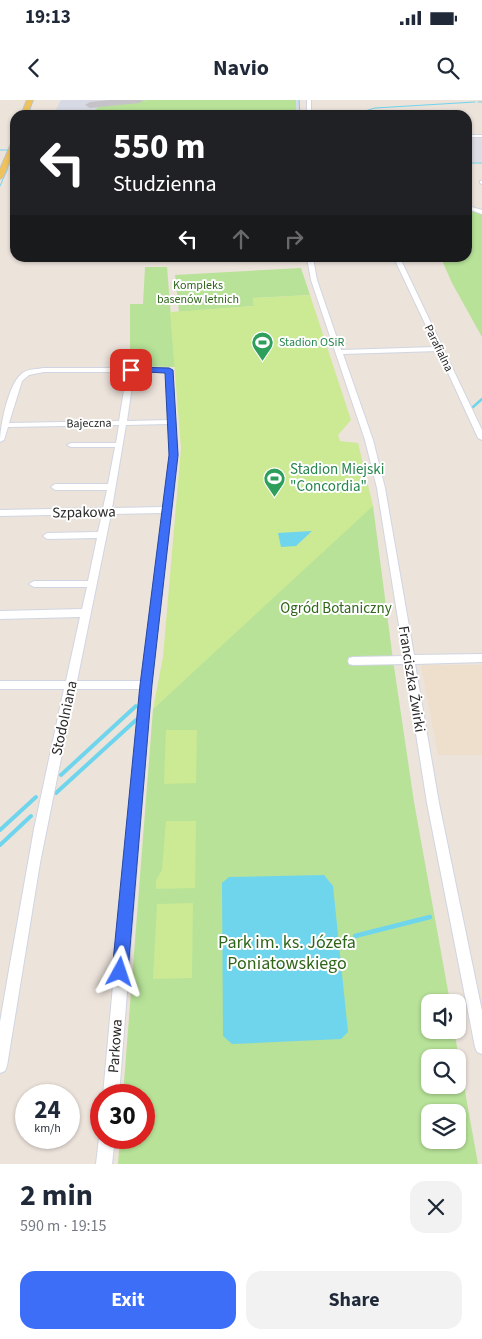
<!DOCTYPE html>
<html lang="en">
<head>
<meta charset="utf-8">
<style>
	:root { --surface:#fff; --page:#f2f2f3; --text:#1f2937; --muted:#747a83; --accent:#3c6ef8 }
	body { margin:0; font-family:"Source Sans 3",sans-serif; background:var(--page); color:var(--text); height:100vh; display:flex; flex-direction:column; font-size:19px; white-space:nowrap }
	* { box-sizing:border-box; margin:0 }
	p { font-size:16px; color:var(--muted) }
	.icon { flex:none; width:28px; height:28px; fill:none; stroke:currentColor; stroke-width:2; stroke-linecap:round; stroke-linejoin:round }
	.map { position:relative; height:1064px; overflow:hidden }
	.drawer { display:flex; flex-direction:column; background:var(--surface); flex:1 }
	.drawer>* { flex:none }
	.hud { position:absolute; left:10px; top:10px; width:462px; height:152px; border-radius:15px; box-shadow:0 1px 4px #0004; background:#202124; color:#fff; overflow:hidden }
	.buttons { position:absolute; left:421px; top:894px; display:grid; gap:10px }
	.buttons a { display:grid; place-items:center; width:45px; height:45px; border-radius:10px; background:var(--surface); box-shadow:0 1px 4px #0004; font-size:25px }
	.speed { position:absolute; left:15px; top:984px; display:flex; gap:10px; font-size:25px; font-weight:700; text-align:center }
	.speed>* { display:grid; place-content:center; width:65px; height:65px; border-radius:50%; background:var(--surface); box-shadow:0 1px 4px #0004; line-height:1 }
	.speed small { font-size:12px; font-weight:400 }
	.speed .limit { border:8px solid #d22; background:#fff; color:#111 }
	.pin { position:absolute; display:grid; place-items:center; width:42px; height:42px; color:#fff; margin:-21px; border-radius:10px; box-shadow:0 2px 8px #0006 }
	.me { position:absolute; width:55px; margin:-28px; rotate:5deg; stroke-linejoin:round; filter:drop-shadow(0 0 4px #0008) }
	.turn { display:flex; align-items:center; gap:18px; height:105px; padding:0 20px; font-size:22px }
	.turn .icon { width:65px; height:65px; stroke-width:2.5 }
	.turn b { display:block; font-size:35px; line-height:42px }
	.lanes { display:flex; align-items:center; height:48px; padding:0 20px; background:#0003; justify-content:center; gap:25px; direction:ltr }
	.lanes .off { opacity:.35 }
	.round { display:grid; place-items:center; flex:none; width:52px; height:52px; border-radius:15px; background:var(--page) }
	.head { display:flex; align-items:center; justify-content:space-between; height:85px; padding:0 20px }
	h1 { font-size:30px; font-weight:700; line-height:38px }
	.action { display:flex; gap:10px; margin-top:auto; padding:10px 20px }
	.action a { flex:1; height:58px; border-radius:15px; background:var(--accent); color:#fff; font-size:20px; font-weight:700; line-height:58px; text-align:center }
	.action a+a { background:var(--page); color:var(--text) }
	.status { display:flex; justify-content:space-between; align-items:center; height:35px; padding:0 25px; background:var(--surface); direction:ltr }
	.status svg { height:14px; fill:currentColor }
	header { display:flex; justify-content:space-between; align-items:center; height:65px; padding:0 20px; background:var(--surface); font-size:22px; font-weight:700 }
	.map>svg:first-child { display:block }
	.industrial { fill:#dedce4 }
	.education { fill:#eddfcb }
	.airport { fill:#d7dae4 }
	.green { fill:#b7e298; fill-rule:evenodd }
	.pitch { fill:#cce994 }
	.water { fill:#6fd5ed }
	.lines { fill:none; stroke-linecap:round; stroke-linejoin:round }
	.stream-far3 { stroke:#6fd5ed; stroke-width:1 }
	.stream-far2 { stroke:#6fd5ed; stroke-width:2.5 }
	.stream-far1 { stroke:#6fd5ed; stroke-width:4 }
	.stream { stroke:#6fd5ed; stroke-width:4.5 }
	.taxiway { fill:#c5c3c8; fill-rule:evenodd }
	.minor-casing { stroke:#d1d5e2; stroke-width:2 }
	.major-casing { stroke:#c3c3c3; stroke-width:2 }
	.minor { fill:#fff; fill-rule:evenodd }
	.major { fill:#efc25d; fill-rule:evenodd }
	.route { fill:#3c6ef8; stroke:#2748a1 }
	.labels { text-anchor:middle; stroke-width:4; stroke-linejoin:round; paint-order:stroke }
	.far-park-label { font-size:12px; fill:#30661a; stroke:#fff }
	.far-leisure-label { font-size:12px; fill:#27864d; stroke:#fff; text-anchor:start }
	.far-street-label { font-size:12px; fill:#2a2a2a; stroke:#fff }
	.leisure-label { font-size:15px; fill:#27864d; stroke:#fff; text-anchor:start }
	.street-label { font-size:15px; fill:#2a2a2a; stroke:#fff }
	.park-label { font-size:15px; fill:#30661a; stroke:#fff }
	.near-park-label { font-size:18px; fill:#30661a; stroke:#fff }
</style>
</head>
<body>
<div class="status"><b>19:13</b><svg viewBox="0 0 49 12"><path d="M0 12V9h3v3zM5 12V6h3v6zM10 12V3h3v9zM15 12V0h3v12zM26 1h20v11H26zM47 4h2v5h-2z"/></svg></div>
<header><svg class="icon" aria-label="back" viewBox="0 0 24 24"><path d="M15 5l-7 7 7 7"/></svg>Navio<svg class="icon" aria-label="search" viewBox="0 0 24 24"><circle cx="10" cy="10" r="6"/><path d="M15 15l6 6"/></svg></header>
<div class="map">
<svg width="482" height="1064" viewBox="0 0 482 1064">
	<rect width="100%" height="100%" fill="#ece3db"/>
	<rect class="industrial" x="468" y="38" width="14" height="24"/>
	<path class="education" d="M 421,565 L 482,565 L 482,655 L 438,655 Z"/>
	<path class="airport" d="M 61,0 L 299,0 L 299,15 L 53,15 Z"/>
	<g class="green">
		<path d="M 149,0 L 296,0 L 296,15 L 93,15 L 97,8 L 101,6 Z"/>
		<path d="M 468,110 L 482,114 L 482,237 L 452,183 L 441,158 L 468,158 Z"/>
		<path d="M 145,167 L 167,167 L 175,267 L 130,266 L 130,204 L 143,204 Z"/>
		<path d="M 301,168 L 310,195 L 253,198 L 254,206 L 179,212 L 175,175 Z"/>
		<path d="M 370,406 L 373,406 L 393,560 L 414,702 L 450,902 L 430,902 L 430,930 L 454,930 L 478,1064 L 118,1064 L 120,1038 L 144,1038 L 144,995 L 123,995 L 153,609 ZM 430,958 L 458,958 L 458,985 L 430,985 ZM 430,1012 L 458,1012 L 458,1040 L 430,1040 Z"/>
	</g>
	<g class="pitch">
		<path d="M 310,195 L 351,320 L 338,335 L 340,341 L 358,343 L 373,406 L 153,609 L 163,557 L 181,348 L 170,212 L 254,206 L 253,198 Z"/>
		<path d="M 166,630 L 197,630 L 196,683 L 164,684 Z"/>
		<path d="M 166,721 L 196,721 L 195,788 L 156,789 L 156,780 L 162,770 Z"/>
		<path d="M 193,803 L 192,878 L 153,879 L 157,804 Z"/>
	</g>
	<g class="water">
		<path d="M 312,431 L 296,446 L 281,447 L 278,433 Z"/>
		<path d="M 324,775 L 333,786 L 348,932 L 341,939 L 232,944 L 223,936 L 222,783 L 229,777 Z"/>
	</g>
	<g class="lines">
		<g class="stream-far3">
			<path d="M 299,0 L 300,15"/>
			<path d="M 478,2 L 482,2"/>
			<path d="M 28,15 L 33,0"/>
			<path d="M 352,15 L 375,8 L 475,2"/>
			<path d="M 0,50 L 9,50"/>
			<path d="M 468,63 L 482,63"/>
			<path d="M 10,65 L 15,54"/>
			<path d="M 0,86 L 8,68"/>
		</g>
		<path class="stream-far2" d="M 473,307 L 482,299"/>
		<g class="stream-far1">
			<path d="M 61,675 L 136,606"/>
			<path d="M 56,693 L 136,620"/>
			<path d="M 0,730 L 36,697"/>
			<path d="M 0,745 L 31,716"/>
		</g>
		<path class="stream" d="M 355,836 L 430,817"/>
		<path class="taxiway" d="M 109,0 L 144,0 L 139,3 L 90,8 L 85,5 L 90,2 Z"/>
		<defs>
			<g id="minor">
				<rect x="307" y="0" width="4" height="15"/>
				<rect x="468" y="35" width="14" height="2"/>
				<path d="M 480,81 L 482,81 L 482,84 L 480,83 Z"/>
				<path d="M 468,106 L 482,110 L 482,114 L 468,109 Z"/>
				<path d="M 307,158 L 313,158 L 317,180 L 341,250 L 436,247 L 394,158 L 400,158 L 482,330 L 482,340 L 478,338 L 438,251 L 343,254 L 373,340 L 385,388 L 414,555 L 482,554 L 482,562 L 415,564 L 439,703 L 482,911 L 482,954 L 477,952 L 475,947 L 427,703 L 405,564 L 353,565 L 349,564 L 348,561 L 349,558 L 353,557 L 404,556 L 377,388 L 365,340 L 311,180 Z"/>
				<path d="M 44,268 L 169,268 L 172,270 L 178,355 L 151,585 L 119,995 L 103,995 L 140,589 L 75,589 L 40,763 L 7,966 L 5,971 L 0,973 L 0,922 L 10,864 L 34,729 L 64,589 L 0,589 L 0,581 L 66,581 L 80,517 L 0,519 L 0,511 L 82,509 L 87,487 L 34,487 L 29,484 L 34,481 L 88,481 L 97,438 L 47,439 L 43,436 L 47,433 L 98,432 L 102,414 L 0,416 L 0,410 L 103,408 L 107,390 L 55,390 L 51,387 L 55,384 L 108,384 L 115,347 L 71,347 L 67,345 L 71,343 L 116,343 L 119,325 L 8,327 L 4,340 L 0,342 C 0,326 9,280 24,272 C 29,269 38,269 44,268 ZM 44,272 L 127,272 L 119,321 L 9,323 L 22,281 L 29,275 ZM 134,272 L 166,272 L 169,320 L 127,321 ZM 169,324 L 170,355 L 163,407 L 112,408 L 126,325 ZM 163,413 L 141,581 L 77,581 L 111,414 Z"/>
				<path d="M 101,1033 L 101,1038 L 115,1038 L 112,1064 L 96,1064 L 99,1038 Z"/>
			</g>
			<g id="major">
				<path d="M 27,0 L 33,0 L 27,15 L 21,15 Z"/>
				<path d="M 15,40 L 15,49 L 3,77 L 0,79 L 0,69 L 12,42 Z"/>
			</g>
		</defs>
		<use href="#minor" class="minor-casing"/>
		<use href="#major" class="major-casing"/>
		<use href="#minor" class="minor"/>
		<use href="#major" class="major"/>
	</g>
	<path class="route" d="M 131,267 L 169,268 L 173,270 L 178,355 L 152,585 L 128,872 L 126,878 L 120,880 L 114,878 L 112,872 L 140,585 L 169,355 L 165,273 L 128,271 L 127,270 Z"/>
	<defs>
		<symbol id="stadium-pin" viewBox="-11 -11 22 30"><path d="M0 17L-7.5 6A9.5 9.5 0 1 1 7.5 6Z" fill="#2e9e5b" stroke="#fff"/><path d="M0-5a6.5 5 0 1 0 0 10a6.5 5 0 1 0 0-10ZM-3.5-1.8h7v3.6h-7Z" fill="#fff"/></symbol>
	</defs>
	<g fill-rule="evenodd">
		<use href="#stadium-pin" x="250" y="230" width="25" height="34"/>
		<use href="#stadium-pin" x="262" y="366" width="25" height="34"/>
	</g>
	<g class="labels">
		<g class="far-park-label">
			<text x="198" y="189">Kompleks<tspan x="198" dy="14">basenów letnich</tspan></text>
		</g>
		<g class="far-leisure-label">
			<text x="279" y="246">Stadion OSiR</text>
		</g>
		<g class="far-street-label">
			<text transform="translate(439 248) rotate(64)" y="4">Parafialna</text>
			<text transform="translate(89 323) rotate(-1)" y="4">Bajeczna</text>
		</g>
		<g class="leisure-label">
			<text x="290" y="374">Stadion Miejski<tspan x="290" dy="17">"Concordia"</tspan></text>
		</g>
		<g class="street-label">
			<text transform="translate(84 412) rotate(-1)" y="5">Szpakowa</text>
			<text transform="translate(412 579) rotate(81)" y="5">Franciszka Żwirki</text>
			<text transform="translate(64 618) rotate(-78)" y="5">Stodolniana</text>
			<text transform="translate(115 946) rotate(-86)" y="5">Parkowa</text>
		</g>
		<g class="park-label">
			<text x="336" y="513">Ogród Botaniczny</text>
		</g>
		<g class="near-park-label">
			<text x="287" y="848">Park im. ks. Józefa<tspan x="287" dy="21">Poniatowskiego</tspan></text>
		</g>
	</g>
</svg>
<div class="buttons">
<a><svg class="icon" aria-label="sound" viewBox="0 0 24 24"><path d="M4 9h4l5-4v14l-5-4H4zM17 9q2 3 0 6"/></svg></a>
<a><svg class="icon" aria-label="search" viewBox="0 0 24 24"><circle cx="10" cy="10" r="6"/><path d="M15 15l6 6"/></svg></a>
<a><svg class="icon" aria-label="layers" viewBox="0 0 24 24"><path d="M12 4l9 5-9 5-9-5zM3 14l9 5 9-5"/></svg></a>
</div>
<div class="speed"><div>24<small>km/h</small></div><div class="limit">30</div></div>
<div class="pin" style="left:131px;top:270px;background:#d93025"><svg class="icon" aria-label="arrive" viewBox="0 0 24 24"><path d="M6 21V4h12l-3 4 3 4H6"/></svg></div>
<svg class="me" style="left:120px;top:872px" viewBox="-20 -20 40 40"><path d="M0-17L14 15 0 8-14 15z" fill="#3c6ef8" stroke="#fff" stroke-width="4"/></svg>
<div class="hud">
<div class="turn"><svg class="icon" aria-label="left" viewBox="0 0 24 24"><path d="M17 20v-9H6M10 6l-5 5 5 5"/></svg><div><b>550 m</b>Studzienna</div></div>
<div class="lanes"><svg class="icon" aria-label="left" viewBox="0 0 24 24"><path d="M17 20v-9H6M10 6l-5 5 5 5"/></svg><svg class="icon off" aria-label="ahead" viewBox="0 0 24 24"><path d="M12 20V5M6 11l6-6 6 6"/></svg><svg class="icon off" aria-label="right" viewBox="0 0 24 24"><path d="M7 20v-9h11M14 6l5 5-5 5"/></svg></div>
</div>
</div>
<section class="drawer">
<div class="head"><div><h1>2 min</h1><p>590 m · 19:15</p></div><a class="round"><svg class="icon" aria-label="close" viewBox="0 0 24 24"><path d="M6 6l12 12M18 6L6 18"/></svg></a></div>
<div class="action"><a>Exit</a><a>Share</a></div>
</section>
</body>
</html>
